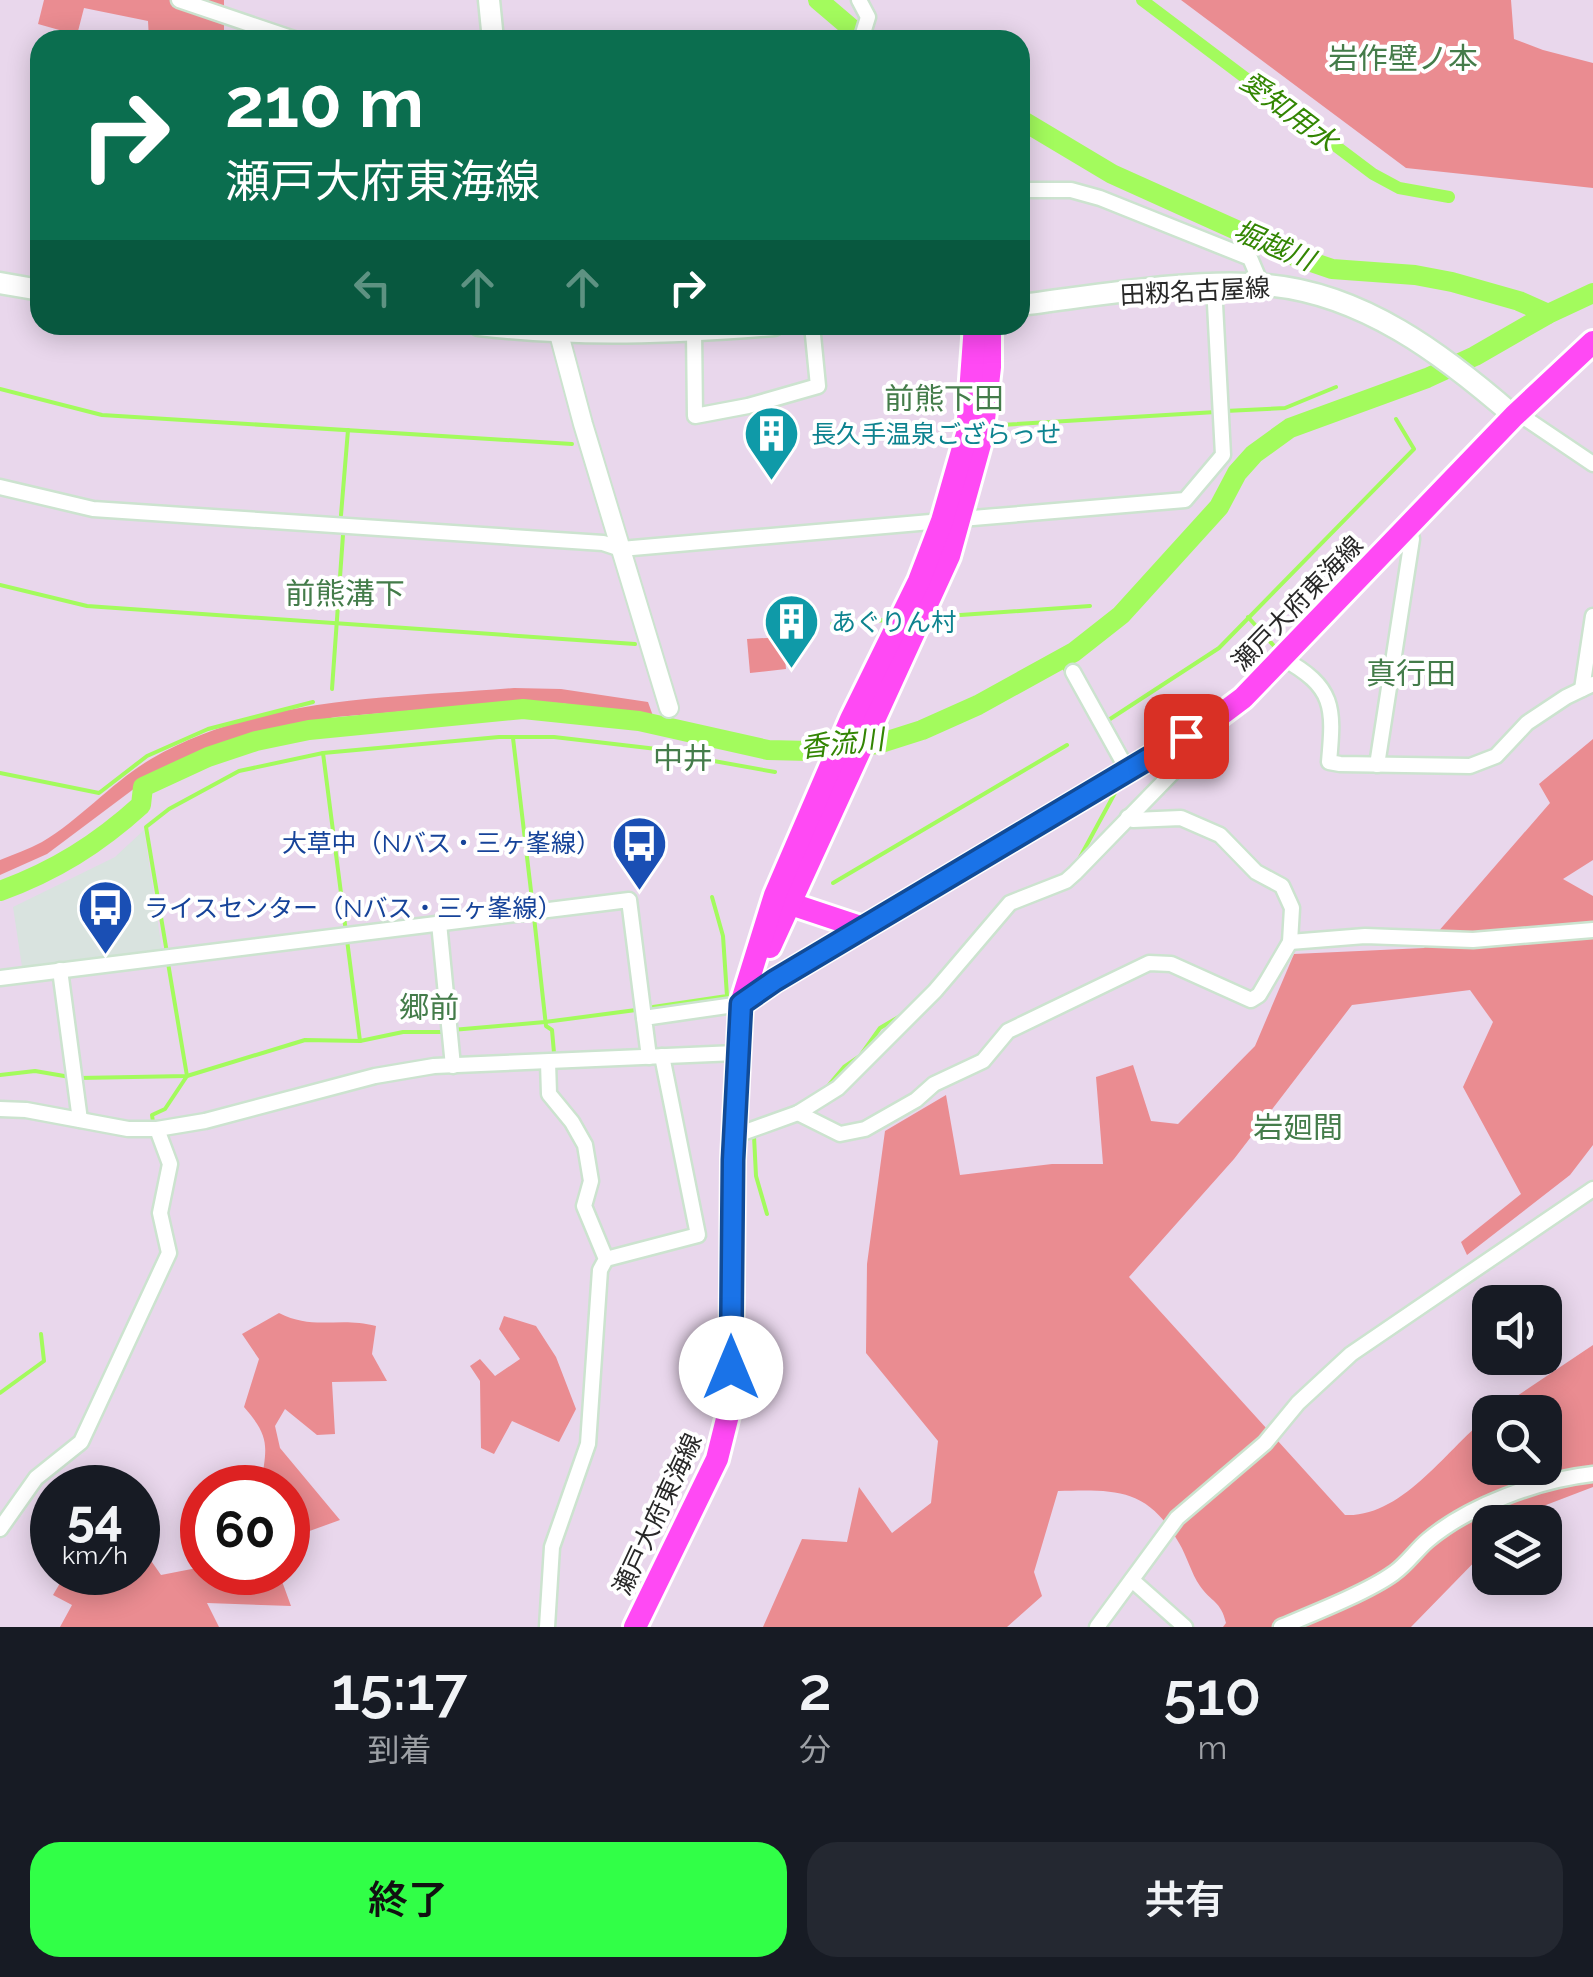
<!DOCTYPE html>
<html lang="ja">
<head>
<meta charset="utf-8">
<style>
	:root { --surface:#171b24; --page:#242831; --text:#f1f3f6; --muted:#9ea1a6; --accent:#31ff47 }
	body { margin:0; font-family:Raleway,"Noto Sans JP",sans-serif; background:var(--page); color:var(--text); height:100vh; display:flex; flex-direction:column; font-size:38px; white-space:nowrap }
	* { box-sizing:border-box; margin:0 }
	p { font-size:32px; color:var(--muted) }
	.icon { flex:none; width:55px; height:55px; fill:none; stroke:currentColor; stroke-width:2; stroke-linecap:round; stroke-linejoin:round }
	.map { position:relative; height:1627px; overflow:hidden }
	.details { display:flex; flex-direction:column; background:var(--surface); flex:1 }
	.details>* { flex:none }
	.guide { position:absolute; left:30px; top:30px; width:1000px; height:305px; border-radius:30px; box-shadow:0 5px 25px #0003; background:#0b6e4f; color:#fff; overflow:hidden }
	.tools { position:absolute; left:1472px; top:1285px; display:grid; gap:20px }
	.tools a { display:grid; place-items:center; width:90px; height:90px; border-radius:20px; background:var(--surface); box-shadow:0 5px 25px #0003; font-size:50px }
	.speed { position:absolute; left:30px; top:1465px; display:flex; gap:20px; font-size:50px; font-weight:700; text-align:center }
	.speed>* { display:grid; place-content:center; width:130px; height:130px; border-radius:50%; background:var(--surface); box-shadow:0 5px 25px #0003; line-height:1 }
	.speed small { font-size:25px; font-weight:400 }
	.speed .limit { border:15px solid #d22; background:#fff; color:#111 }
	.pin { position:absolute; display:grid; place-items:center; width:85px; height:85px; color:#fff; margin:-42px; border-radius:20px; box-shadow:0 5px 15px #0006 }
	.me { position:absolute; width:110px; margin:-55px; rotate:0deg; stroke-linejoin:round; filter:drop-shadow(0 0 8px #0008) }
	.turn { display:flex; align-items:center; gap:35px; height:210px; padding:0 30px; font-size:45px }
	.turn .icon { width:130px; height:130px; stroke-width:2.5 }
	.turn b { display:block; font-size:70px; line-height:85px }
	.lanes { display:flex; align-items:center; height:95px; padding:0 30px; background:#0003; justify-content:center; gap:50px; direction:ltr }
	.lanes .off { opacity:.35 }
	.eta { display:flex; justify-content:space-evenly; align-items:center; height:170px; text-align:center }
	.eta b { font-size:60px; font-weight:600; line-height:70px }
	.cta { display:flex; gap:20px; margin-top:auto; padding:20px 30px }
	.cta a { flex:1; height:115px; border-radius:30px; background:var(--accent); color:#111; font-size:40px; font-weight:600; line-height:115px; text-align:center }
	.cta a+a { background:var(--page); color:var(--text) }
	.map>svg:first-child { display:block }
	.industrial { fill:#d9e3df }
	.green { fill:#ea8c91 }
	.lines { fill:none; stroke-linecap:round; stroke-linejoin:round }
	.stream { stroke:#a3fb5d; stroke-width:4 }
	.canal { stroke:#a3fb5d; stroke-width:12 }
	.river { stroke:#a3fb5d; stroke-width:20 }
	.minor-casing { stroke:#cce3cf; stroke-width:19 }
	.tertiary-casing { stroke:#cce3cf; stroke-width:22 }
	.secondary-casing { stroke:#cce3cf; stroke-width:25 }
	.primary-casing { stroke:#fff; stroke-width:28 }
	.minor { stroke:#fff; stroke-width:14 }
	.tertiary { stroke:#fff; stroke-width:18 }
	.secondary { stroke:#fff; stroke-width:20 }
	.primary { stroke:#ff49f4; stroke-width:22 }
	.route-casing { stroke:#114b97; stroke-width:25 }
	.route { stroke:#1a73e8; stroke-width:18 }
	.labels { text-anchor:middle; stroke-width:8; stroke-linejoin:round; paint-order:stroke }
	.street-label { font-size:25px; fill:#282828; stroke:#fff }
	.culture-label { font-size:25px; fill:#0d838f; stroke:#fff; text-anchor:start }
	.transit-label { font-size:25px; fill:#164399; stroke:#fff; text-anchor:end }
	.water-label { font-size:28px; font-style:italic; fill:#338603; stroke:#fff }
	.quarter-label { font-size:30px; fill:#447c4a; stroke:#fff }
</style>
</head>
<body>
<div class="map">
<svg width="1593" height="1627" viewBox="0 0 1593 1627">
	<rect width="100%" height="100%" fill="#e9d7ec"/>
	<path class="industrial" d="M 144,830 L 162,950 L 22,967 L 13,907 L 115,857 Z"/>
	<g class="green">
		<path d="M 44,0 L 224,0 L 224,40 L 149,40 L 148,21 L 84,8 L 77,35 L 38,24 Z"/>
		<path d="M 1181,0 L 1511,0 L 1514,39 L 1543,50 L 1593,63 L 1593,188 L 1406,168 Z"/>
		<path d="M 783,637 L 786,669 L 750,673 L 747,639 Z"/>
		<path d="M 514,688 L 561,689 L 648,702 L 653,716 L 560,703 L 513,702 L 336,717 L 261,731 L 215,745 L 155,773 L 47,854 L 0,875 L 0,860 C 14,854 29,849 42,842 C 81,819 112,782 151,759 C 259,696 393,698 514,688 Z"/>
		<path d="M 1593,739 L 1593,860 L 1563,879 L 1593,896 L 1593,1145 L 1570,1175 L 1467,1255 L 1461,1242 L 1521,1194 L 1463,1087 L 1493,1022 L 1470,990 L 1352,1005 L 1234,1159 L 1129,1277 L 1345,1515 C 1403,1518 1448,1447 1490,1415 L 1490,1468 L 1545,1468 L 1545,1412 L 1493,1412 L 1593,1345 L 1593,1487 L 1546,1505 L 1522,1522 L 1490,1522 L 1490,1546 L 1411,1627 L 1223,1627 L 1226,1623 C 1221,1601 1211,1602 1200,1586 C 1191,1573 1187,1556 1179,1543 C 1147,1487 1115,1490 1058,1491 L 1034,1572 L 1042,1596 L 1007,1627 L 763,1627 L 802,1539 L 847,1542 L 859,1487 L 892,1533 L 931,1503 L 938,1441 L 866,1353 L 867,1264 L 885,1131 L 946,1095 L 960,1175 L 1052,1164 L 1103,1164 L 1096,1077 L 1133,1065 L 1151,1121 L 1178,1124 L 1255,1046 L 1294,954 L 1424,948 L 1550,803 L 1539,784 Z"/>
		<path d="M 279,1313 C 314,1331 339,1316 376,1326 L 372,1354 L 387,1381 L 332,1382 L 335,1434 L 317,1435 L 285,1409 L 275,1426 L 280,1448 L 340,1520 L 304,1533 L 288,1523 L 288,1488 L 261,1487 C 266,1447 272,1439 244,1407 L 259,1359 L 242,1334 Z"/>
		<path d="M 504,1316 L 536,1326 L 556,1357 L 576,1409 L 559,1442 L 512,1421 L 494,1454 L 481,1448 L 480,1381 L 470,1366 L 480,1359 L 495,1376 L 520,1359 L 499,1329 Z"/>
		<path d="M 138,1542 L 161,1575 L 202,1567 L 202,1572 L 279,1573 L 291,1606 L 207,1603 L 219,1627 L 60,1627 L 72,1605 L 53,1595 L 66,1573 L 138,1572 Z"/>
	</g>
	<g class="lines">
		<g class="stream">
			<path d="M 0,389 L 102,415 L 572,444"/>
			<path d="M 1225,411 L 1285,408 L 1336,387"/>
			<path d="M 1001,425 L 1216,412"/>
			<path d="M 341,515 L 348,430"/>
			<path d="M 0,585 L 87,606 L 635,644"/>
			<path d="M 946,616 L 1090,606"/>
			<path d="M 1248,617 L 1275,647"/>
			<path d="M 832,624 L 887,620"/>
			<path d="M 1060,660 L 1067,673"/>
			<path d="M 332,689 L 343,535"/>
			<path d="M 1107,721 L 1219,648 L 1414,449 L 1396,419"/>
			<path d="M 513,738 L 533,908"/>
			<path d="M 323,753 L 360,1041"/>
			<path d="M 697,758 L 775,772"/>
			<path d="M 0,773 L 99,793 L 147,756 L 208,729 L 313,702"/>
			<path d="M 1078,861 L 1116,791"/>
			<path d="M 833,883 L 1067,745"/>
			<path d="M 534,917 L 546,1026 L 552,1030 L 554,1053"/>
			<path d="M 167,953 L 146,827 L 169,809 L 239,771 L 323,753 L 499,737 L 554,737 L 674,751"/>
			<path d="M 653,1007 L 727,996 L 723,936 L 712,897"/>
			<path d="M 452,1030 L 545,1022 L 636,1010"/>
			<path d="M 0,1075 L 35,1071 L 70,1077"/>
			<path d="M 79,1078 L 187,1076 L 305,1040 L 360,1041 L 403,1032 L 443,1032"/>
			<path d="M 828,1086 L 844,1067 L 860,1056 L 880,1028 L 902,1015"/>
			<path d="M 153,1122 L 152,1115 L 165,1109 L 187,1076 L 168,963"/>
			<path d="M 754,1136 L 756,1176 L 767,1214"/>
			<path d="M 0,1393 L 44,1361 L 41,1334"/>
		</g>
		<path class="canal" d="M 1142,0 L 1373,174 L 1399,188 L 1449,197"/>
		<g class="river">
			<path d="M 818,0 L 865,40"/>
			<path d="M 1020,119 L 1112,174 L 1294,256 L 1332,269 L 1415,275 L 1452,282 L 1519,301 L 1548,314"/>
			<path d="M 0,891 C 55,871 98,844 141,805 L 143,787 L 208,757 L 256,741 L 309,730 L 523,709 L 639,721 L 768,750 L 810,751 L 878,744 L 922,730 L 978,705 L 1074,652 L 1121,615 L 1219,507 L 1237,473 L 1254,454 L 1290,428 L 1427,378 L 1475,356 L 1548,314 L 1593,293"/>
		</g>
		<defs>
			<g id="minor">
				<path d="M 179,0 L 297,40"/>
				<path d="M 859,0 L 868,17 L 861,40"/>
				<path d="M 1020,190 L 1071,190 L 1100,198 L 1250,258 L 1261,284"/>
				<path d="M 694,331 L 695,416 L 748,406 L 818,386 L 812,325"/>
				<path d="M 1514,416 L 1525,418 L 1593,464"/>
				<path d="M 0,487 L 93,509 L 603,543 L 621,549 L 942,521"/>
				<path d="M 961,519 L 1185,500 L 1223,455 L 1214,285"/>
				<path d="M 1282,658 C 1335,687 1334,707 1329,762 L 1340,764 L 1470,766 L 1496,756 L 1527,723 L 1566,697 L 1593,684"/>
				<path d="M 1073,672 L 1128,771"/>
				<path d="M 1582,689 L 1593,616"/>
				<path d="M 1377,765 L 1412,539 L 1409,527"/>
				<path d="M 439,923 L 453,1066"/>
				<path d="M 1290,942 L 1365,936 L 1473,940 L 1593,930"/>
				<path d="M 60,970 L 80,1120"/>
				<path d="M 0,978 L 629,900 L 644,1018"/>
				<path d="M 649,1057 L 644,1018 L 741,1004"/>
				<path d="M 0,1109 L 26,1110 L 128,1129 L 157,1129 L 205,1121 L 375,1076 L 434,1066 L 736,1053"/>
				<path d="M 798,1113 L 840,1134 L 865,1129 L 916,1100 L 934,1084 L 983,1061 L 1008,1031 L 1149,963 L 1171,964 L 1251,1000 L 1259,995 L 1290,942 L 1292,908 L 1282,886 L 1256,872 L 1220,835 L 1181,818 L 1133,820 L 1128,817"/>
				<path d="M 734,1136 L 798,1113 L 838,1088 L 935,991 L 1010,903 L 1066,881 L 1075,873 L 1215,729 L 1215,721"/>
				<path d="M 606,1259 L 698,1235 L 662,1056"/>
				<path d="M 0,1529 L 36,1478 L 81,1442 L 169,1253 L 160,1213 L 170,1164 L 157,1129"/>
				<path d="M 1132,1580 L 1185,1627"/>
				<path d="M 547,1627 L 552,1547 L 588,1444 L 600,1270 L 606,1259 L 584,1206 L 591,1181 L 585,1145 L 572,1122 L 549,1094 L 548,1062"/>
				<path d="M 1097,1627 L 1177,1518 L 1265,1443 L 1298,1403 L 1351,1354 L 1593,1189"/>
				<path d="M 1281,1627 C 1312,1614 1368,1592 1394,1573 C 1407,1564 1416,1550 1428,1540 C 1470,1505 1539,1480 1593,1474"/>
			</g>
			<path id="tertiary" d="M 559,334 L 583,424 L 669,708"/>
			<g id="secondary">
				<path d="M 489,0 L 493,40"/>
				<path d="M 0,283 L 40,290"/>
				<path d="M 1020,305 C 1094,296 1193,278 1266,285 C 1362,293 1443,354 1514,416"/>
				<path d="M 479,325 C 578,337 675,333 774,325"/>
			</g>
			<g id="primary">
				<path d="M 791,904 L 863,928"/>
				<path d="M 770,947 L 949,556 L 982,437 L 990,367 L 990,325"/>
				<path d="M 741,1004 L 774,981 L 1215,719 L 1243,698 L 1514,416 L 1593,342"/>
				<path d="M 635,1627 L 717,1459 L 731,1403 L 733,1159 L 741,1004 L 775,895 L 851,719 L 919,581 L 942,521 L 967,434 L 975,325"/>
			</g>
		</defs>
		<use href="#minor" class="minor-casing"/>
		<use href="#tertiary" class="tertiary-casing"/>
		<use href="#secondary" class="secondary-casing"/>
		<use href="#primary" class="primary-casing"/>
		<use href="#minor" class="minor"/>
		<use href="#tertiary" class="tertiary"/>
		<use href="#secondary" class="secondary"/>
		<use href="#primary" class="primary"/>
	</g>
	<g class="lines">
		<defs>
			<path id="route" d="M 731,1368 L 733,1160 L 741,1004 L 774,981 L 1186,736"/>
		</defs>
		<use href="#route" class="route-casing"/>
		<use href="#route" class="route"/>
	</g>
	<defs>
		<symbol id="building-pin" viewBox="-11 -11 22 30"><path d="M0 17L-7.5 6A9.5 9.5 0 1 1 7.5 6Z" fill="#0f9aa8" stroke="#fff"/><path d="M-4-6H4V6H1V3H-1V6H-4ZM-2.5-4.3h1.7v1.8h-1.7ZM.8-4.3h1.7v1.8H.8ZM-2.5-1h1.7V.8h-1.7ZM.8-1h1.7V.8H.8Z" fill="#fff"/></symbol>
		<symbol id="bus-pin" viewBox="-11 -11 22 30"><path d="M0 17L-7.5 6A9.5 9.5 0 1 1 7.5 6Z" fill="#1a4fb4" stroke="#fff"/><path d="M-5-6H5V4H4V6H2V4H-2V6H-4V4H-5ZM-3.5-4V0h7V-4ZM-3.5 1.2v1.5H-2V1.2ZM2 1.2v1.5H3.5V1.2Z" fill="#fff"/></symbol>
	</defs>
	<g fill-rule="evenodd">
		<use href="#building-pin" x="740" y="402" width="63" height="86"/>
		<use href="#building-pin" x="760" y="590" width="63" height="86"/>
		<use href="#bus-pin" x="608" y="812" width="63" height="86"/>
		<use href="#bus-pin" x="74" y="876" width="63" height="86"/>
	</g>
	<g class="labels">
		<g class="street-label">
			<text transform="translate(1195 291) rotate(-3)" y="9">田籾名古屋線</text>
			<text transform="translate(1297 603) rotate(-46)" y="9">瀬戸大府東海線</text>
			<text transform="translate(657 1514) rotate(-65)" y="9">瀬戸大府東海線</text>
		</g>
		<g class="culture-label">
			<text x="811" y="443">長久手温泉ござらっせ</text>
			<text x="831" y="631">あぐりん村</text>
		</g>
		<g class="transit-label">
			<text x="601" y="852">大草中（Nバス・三ヶ峯線）</text>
			<text x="144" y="917" text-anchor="start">ライスセンター（Nバス・三ヶ峯線）</text>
		</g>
		<g class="water-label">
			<text transform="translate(1289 111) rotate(37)" y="10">愛知用水</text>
			<text transform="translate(1274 245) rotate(23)" y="10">堀越川</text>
			<text transform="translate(842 743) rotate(-6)" y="10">香流川</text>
		</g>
		<g class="quarter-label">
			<text x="1403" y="69">岩作壁ノ本</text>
			<text x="944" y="409">前熊下田</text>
			<text x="345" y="604">前熊溝下</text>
			<text x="1411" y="684">真行田</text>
			<text x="683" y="769">中井</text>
			<text x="429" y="1018">郷前</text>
			<text x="1298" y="1138">岩廻間</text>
		</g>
	</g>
</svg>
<div class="tools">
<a><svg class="icon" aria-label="sound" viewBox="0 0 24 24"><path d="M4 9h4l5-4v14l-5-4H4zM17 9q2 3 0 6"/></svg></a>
<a><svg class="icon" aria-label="search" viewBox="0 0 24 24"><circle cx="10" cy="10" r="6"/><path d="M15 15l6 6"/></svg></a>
<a><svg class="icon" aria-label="layers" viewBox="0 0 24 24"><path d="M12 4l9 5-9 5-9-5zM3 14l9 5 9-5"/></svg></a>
</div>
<div class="speed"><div>54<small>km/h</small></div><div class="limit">60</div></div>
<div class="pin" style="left:1186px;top:736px;background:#d93025"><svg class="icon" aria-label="arrive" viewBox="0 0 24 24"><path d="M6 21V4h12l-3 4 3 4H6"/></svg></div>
<svg class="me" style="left:731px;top:1368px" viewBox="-20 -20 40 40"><circle r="19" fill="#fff"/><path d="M0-13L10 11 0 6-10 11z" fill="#1a73e8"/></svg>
<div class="guide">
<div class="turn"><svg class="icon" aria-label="right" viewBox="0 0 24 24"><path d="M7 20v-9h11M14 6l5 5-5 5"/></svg><div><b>210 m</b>瀬戸大府東海線</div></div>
<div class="lanes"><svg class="icon off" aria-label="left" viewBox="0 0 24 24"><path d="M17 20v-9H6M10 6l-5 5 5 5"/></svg><svg class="icon off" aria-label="ahead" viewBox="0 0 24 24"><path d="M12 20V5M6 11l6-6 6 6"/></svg><svg class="icon off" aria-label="ahead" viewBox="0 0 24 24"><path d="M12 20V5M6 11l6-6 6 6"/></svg><svg class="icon" aria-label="right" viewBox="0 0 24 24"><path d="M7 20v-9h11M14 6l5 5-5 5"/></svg></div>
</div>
</div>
<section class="details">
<div class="eta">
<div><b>15:17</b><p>到着</p></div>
<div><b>2</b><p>分</p></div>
<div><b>510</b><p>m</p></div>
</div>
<div class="cta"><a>終了</a><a>共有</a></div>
</section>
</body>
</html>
